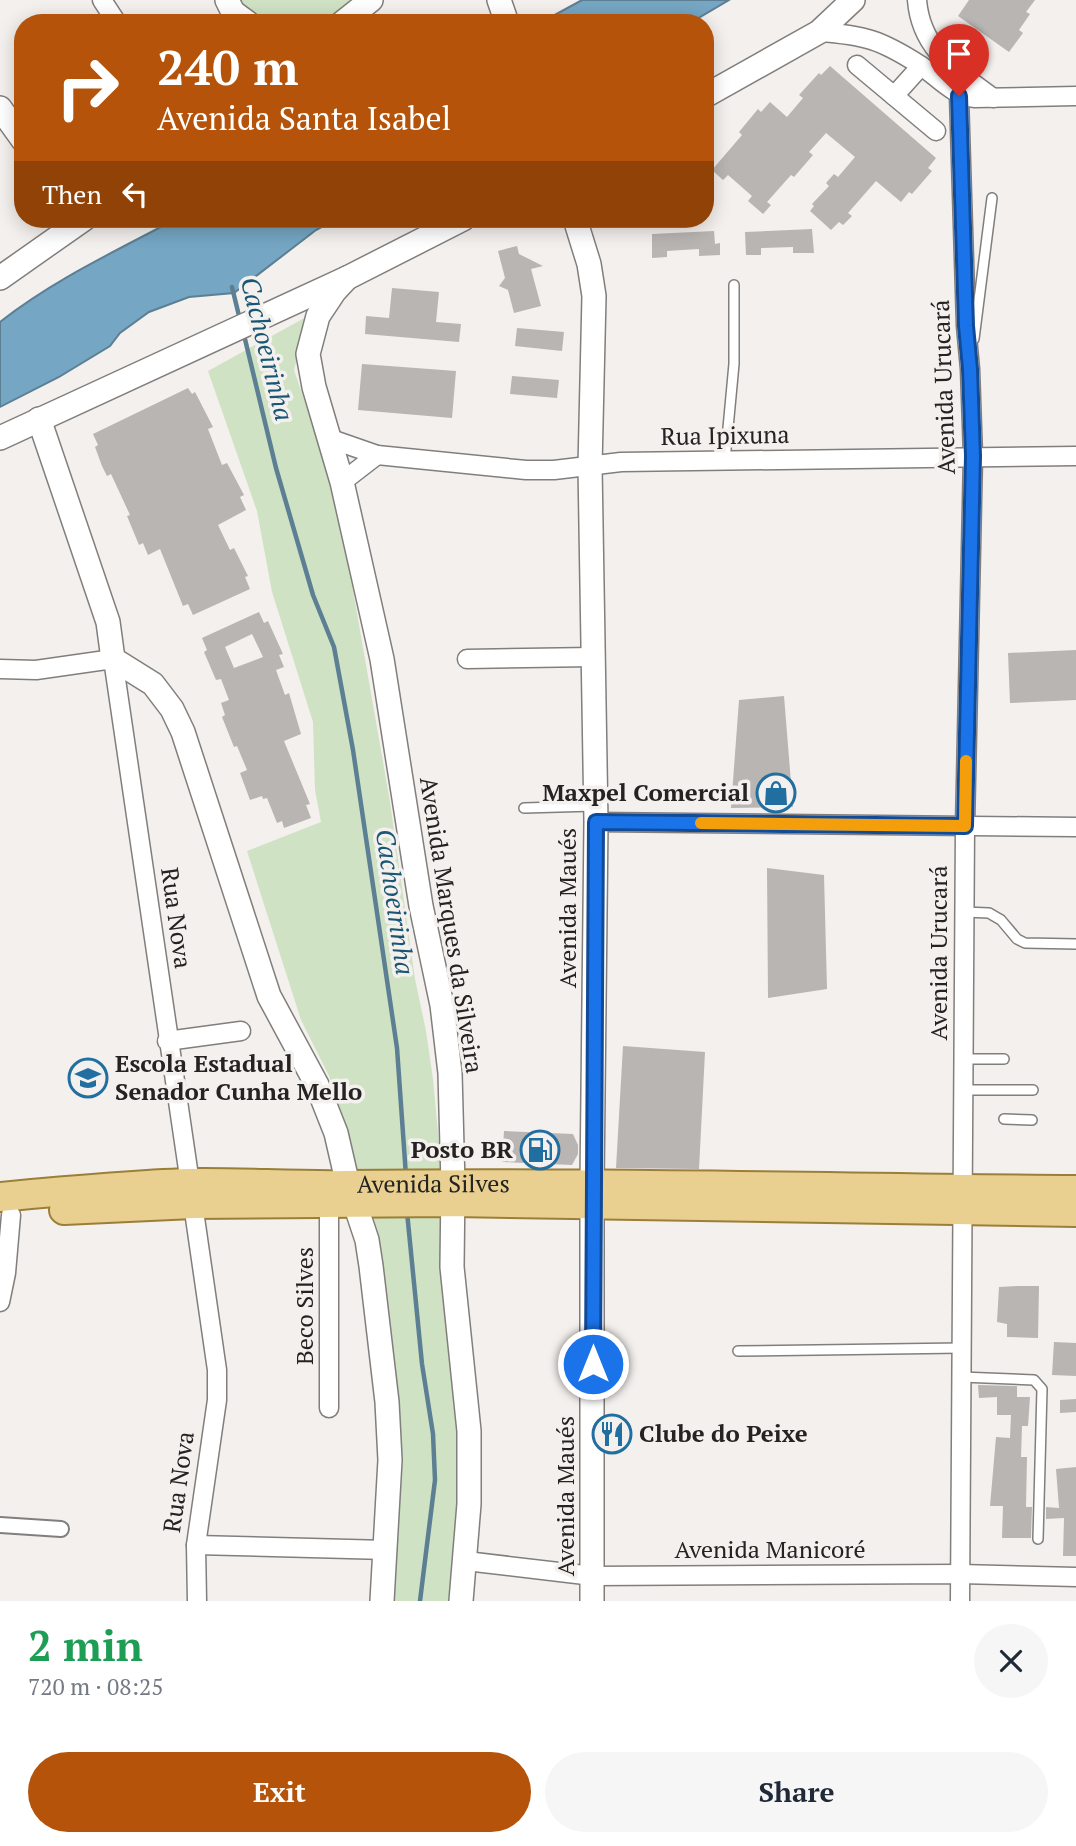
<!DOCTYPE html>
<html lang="en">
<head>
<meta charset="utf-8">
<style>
	:root { --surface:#fff; --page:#f6f6f7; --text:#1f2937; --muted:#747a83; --accent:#b45309 }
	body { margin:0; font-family:"PT Serif",serif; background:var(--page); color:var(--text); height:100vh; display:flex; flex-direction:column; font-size:26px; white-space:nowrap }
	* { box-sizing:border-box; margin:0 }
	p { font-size:23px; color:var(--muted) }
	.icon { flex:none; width:38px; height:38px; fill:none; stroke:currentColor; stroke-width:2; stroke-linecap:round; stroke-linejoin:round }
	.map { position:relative; height:1601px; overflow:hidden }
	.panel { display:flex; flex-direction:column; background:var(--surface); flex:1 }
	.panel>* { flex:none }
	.banner { position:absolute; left:14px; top:14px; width:700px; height:214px; border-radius:28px; box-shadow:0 4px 18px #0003; background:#b45309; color:#fff; overflow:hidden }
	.pin { position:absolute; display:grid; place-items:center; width:60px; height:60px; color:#fff; margin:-72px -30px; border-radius:50% 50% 50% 0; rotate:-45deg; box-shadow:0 0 7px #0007 }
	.pin .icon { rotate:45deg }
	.me { position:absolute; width:77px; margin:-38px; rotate:0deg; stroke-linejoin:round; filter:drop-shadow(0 0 5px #0008) }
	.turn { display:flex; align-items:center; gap:24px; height:147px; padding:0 28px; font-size:32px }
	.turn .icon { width:91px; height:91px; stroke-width:2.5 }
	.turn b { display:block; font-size:49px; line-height:60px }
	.then { display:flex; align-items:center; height:66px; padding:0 28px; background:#0003; gap:14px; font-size:26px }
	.round { display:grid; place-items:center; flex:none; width:74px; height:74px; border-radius:37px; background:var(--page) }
	.head { display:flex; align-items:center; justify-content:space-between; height:119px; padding:0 28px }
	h1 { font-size:42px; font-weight:600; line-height:52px; color:#1e9e55 }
	.primary-button { display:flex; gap:14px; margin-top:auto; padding:14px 28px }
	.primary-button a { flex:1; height:80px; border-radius:42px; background:var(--accent); color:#fff; font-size:28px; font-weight:600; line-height:80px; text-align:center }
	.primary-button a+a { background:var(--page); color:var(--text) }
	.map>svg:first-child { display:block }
	.green { fill:#cfe2c4 }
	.water { fill:#75a6c3; stroke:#5d7f93; stroke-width:2 }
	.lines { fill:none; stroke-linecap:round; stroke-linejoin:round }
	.stream { stroke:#5d7f93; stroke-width:4.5 }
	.building { fill:#b8b5b2; fill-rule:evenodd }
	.service-casing { stroke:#817e7c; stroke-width:12 }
	.pedestrian-casing { stroke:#817e7c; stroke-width:18 }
	.minor-casing { stroke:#817e7c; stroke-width:21 }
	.tertiary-casing { stroke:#817e7c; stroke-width:26 }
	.primary-casing { stroke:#9b7f39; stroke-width:32 }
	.service { stroke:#fff; stroke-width:9 }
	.pedestrian { stroke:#fff; stroke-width:14 }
	.minor { stroke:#fff; stroke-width:18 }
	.tertiary { stroke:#fff; stroke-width:23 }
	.primary { stroke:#e9d090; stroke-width:28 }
	.route-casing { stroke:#114b97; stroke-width:18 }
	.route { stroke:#1a73e8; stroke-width:12 }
	.slow { stroke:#f59e0b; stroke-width:12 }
	.labels { text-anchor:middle; stroke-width:7; stroke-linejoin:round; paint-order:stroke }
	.street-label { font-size:24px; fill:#242322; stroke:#f4f0ed }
	.poi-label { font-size:24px; font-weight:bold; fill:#242322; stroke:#f4f0ed; text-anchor:end }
	.water-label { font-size:26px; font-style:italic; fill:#195674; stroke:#f4f0ed }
</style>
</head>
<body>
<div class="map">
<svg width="1076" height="1601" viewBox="0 0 1076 1601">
	<rect width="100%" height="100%" fill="#f4f0ed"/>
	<g class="green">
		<path d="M 233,0 L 363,0 L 338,23 L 264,23 Z"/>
		<path d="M 308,316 L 294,370 L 336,493 L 390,802 L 415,979 L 426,1031 L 433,1079 L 440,1154 L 440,1254 L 464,1473 L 453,1601 L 389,1601 L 370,1217 L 329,1076 L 301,1020 L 247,851 L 321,822 L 315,790 L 313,722 L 272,592 L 257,511 L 208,371 Z"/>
	</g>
	<g class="water">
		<path d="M 582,0 L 729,0 L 690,23 L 540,23 Z"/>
		<path d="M 176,219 L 336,219 L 316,230 L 234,293 L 189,297 L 149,312 L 120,333 L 110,346 L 59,377 L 0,407 L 0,322 C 53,280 116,251 176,219 Z"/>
	</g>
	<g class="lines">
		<g class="stream">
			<path d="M 232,287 L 240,320"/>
			<path d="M 244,335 L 276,468 L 313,595 L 334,647 L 353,750 L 397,1048 L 406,1176"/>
			<path d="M 407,1212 L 422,1364 L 433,1434 L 435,1480 L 420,1601"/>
		</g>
	</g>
	<g class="building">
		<path d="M 969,0 L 1035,0 L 1026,12 L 1030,14 L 1019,30 L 1023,33 L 1009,52 L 958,16 Z"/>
		<path d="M 830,66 L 936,158 L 928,168 L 932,171 L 912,194 L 909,192 L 901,202 L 876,181 L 848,213 L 852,216 L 843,225 L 839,222 L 831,230 L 810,211 L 814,206 L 812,204 L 829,186 L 826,183 L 834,174 L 838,177 L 855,157 L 826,133 L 809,152 L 813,155 L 794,177 L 791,175 L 767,202 L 771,205 L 763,214 L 748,201 L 752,196 L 728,175 L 723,180 L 712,170 L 742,135 L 739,132 L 758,109 L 761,112 L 770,102 L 787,117 L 803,98 L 799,95 L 819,73 L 821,75 Z"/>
		<path d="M 812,229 L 814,253 L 793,253 L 793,247 L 761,248 L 761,255 L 746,255 L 745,232 Z"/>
		<path d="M 714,231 L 715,244 L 720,243 L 720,255 L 699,256 L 699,249 L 667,251 L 667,257 L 652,258 L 652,234 Z"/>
		<path d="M 517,246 L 519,254 L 543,266 L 531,269 L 541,306 L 514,313 L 508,290 L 499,286 L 505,278 L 498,251 Z"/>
		<path d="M 392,288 L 439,292 L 436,322 L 461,324 L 459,342 L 365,334 L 366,316 L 389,318 Z"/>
		<path d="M 517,328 L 564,332 L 562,351 L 515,346 Z"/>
		<path d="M 362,364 L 456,371 L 452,418 L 358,410 Z"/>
		<path d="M 512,376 L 559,380 L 557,398 L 510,394 Z"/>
		<path d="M 188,388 L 192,394 L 195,392 L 213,427 L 208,429 L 222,465 L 227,463 L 244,495 L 240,497 L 246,510 L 218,525 L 230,550 L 234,548 L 248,576 L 245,577 L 250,589 L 193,615 L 188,604 L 183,606 L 160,549 L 148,555 L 143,543 L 139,545 L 127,516 L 130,515 L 111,474 L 107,476 L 102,466 L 95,447 L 98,445 L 93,434 Z"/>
		<path d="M 259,612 L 264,623 L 268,621 L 283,654 L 279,655 L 284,667 L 276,670 L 285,695 L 289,693 L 301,734 L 284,741 L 310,804 L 306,805 L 311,818 L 284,828 L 282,821 L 277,823 L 267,798 L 263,799 L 262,796 L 250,800 L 240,773 L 247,770 L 237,746 L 234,747 L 222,717 L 225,715 L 221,703 L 229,700 L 221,679 L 216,680 L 204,652 L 207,650 L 202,638 ZM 252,634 L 263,657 L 234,668 L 225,647 Z"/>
		<path d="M 1076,650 L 1076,700 L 1010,703 L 1008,653 Z"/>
		<path d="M 784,696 L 793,807 L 731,808 L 739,700 Z"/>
		<path d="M 767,868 L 824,875 L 827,989 L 768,998 Z"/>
		<path d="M 623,1046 L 705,1052 L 699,1169 L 616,1168 Z"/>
		<path d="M 504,1131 L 573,1134 L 578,1145 L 578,1154 L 572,1165 L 502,1162 Z"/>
		<path d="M 1017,1286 L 1039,1286 L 1038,1338 L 1007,1337 L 1007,1324 L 997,1322 L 999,1287 Z"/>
		<path d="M 1054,1342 L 1076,1343 L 1076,1376 L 1052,1375 Z"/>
		<path d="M 978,1385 L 1017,1386 L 1017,1397 L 1030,1397 L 1028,1426 L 1022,1426 L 1021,1457 L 1027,1457 L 1026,1507 L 1032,1507 L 1031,1538 L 1002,1538 L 1003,1506 L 990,1506 L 996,1437 L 1010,1438 L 1011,1415 L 997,1415 L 997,1397 L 979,1398 Z"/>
		<path d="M 1076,1399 L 1076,1412 L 1060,1413 L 1060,1400 Z"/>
		<path d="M 1076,1467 L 1076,1556 L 1063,1556 L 1064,1518 L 1046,1519 L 1046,1507 L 1059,1508 L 1056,1469 Z"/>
	</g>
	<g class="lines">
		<defs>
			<g id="service">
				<path d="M 974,339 L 992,198"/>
				<path d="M 725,460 L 734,364 L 734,285"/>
				<path d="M 524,808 L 594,806"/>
				<path d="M 964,912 L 989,913 L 1001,920 L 1017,939 L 1025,943 L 1076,944"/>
				<path d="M 963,1059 L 1004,1059"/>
				<path d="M 963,1090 L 1033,1090"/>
				<path d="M 1004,1119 L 1032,1120"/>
				<path d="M 738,1351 L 962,1348"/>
				<path d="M 961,1377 L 1034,1380 L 1042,1389 L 1038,1539"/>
			</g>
			<path id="pedestrian" d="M 0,1525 L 61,1529"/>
			<g id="minor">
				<path d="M 102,0 L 117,23"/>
				<path d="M 917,0 C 921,50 956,70 993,98"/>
				<path d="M 819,32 C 865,35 881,40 920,65 C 939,78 951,94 974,98 L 1076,96"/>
				<path d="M 857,65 L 936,131"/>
				<path d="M 894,96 L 921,66"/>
				<path d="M 959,96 L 966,326 L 970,369 L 973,456 L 965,826 L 960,1601"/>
				<path d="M 331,439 L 377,455 L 526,470 L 554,470 L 621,462 L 1076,456"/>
				<path d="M 342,482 L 377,455"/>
				<path d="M 467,659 L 593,657"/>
				<path d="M 0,669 L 36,670 L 113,659 L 190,1183"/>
				<path d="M 596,822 L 1076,827"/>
				<path d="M 167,1041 L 241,1031"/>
				<path d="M 193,1204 L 217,1370 L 217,1400 L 196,1545 L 197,1601"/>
				<path d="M 0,1302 L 6,1273 L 11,1215"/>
				<path d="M 329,1408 L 329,1205"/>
				<path d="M 196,1545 L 387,1550"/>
				<path d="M 466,1561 L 593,1576 L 960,1574 L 1076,1577"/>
			</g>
			<g id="tertiary">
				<path d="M 227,0 L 233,12 L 248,23"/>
				<path d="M 499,0 L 507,23"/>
				<path d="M 342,23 L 371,0"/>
				<path d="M 705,96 L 819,32 L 853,0"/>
				<path d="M 0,108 L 23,140"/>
				<path d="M 575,219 L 589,264 L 594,296 L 590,466 L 596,822 L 592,1184 L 592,1601"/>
				<path d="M 0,278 L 84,219"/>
				<path d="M 347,278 L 334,292 L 318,316 L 308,354 L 314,387 L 342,482 L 382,659 L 421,906 L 442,1005 L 450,1073 L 453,1184 L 452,1267 L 469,1431 L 469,1504 L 461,1601"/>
				<path d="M 39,419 L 108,622 L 113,659 L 153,684 L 172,709 L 183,732 L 269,996 L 317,1085 L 336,1133 L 348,1185"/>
				<path d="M 0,438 L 347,278 L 463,219"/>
				<path d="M 355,1204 L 367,1240 L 371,1266 L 387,1402 L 390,1460 L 382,1601"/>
			</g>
			<g id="primary">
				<path id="s1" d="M 0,1197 C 63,1191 126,1185 189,1183 C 241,1182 293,1186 346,1185 C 589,1182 833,1188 1076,1190"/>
				<path d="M 64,1210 L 193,1204 L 453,1202 L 1076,1212"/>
			</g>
		</defs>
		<use href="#service" class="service-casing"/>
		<use href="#pedestrian" class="pedestrian-casing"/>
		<use href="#minor" class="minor-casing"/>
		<use href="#tertiary" class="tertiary-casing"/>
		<use href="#primary" class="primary-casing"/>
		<use href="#service" class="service"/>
		<use href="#pedestrian" class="pedestrian"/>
		<use href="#minor" class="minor"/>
		<use href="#tertiary" class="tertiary"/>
		<use href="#primary" class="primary"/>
	</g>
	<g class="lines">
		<defs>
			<path id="route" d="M 593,1364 L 596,822 L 965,826 L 973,456 L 970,369 L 966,326 L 959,96"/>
		</defs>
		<use href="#route" class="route-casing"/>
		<use href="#route" class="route"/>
		<path class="slow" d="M 701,823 L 965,826 L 966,761"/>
	</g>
	<defs>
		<symbol id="shop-ring" viewBox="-11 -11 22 22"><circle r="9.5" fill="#f4f0ed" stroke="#216ea0" stroke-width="1.5"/><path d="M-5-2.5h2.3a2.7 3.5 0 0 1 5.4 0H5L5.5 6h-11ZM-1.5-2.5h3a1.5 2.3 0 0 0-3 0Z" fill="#216ea0"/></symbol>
		<symbol id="school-ring" viewBox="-11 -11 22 22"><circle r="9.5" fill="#f4f0ed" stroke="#216ea0" stroke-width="1.5"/><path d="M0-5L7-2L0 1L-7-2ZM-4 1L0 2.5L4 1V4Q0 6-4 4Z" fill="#216ea0"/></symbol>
		<symbol id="fuel-ring" viewBox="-11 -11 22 22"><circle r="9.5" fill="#f4f0ed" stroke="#216ea0" stroke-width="1.5"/><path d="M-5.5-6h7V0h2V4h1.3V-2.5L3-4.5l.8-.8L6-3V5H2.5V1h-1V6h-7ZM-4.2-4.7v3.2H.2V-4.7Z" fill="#216ea0"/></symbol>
		<symbol id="restaurant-ring" viewBox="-11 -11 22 22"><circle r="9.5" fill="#f4f0ed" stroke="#216ea0" stroke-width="1.5"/><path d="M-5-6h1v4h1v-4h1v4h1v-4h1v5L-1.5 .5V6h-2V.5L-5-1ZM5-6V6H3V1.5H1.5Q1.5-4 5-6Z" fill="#216ea0"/></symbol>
	</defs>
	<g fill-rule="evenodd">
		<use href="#shop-ring" x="754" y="771" width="44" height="44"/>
		<use href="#school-ring" x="66" y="1056" width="44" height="44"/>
		<use href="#fuel-ring" x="518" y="1128" width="44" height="44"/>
		<use href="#restaurant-ring" x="590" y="1412" width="44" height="44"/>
	</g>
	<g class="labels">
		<g class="street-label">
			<text transform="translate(944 387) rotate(-92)" y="8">Avenida Urucará</text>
			<text transform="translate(725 436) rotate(-1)" y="8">Rua Ipixuna</text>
			<text transform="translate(568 908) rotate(-90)" y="8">Avenida Maués</text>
			<text transform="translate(176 918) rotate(82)" y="8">Rua Nova</text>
			<text transform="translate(451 925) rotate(81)" y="8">Avenida Marques da Silveira</text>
			<text transform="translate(939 953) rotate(-90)" y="8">Avenida Urucará</text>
			<text dy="8" stroke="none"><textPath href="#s1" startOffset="434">Avenida Silves</textPath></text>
			<text transform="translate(305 1306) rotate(-90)" y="8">Beco Silves</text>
			<text transform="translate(179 1482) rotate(-82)" y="8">Rua Nova</text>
			<text transform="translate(566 1496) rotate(-90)" y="8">Avenida Maués</text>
			<text x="770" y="1558">Avenida Manicoré</text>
		</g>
		<g class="poi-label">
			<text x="749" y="801">Maxpel Comercial</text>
			<text x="115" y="1072" text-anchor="start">Escola Estadual<tspan x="115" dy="28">Senador Cunha Mello</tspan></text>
			<text x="513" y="1158">Posto BR</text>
			<text x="639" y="1442" text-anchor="start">Clube do Peixe</text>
		</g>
		<g class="water-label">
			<text transform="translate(267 349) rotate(76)" y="9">Cachoeirinha</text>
			<text transform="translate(395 902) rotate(82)" y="9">Cachoeirinha</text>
		</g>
	</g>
</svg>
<div class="pin" style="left:959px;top:96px;background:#d93025"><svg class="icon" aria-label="arrive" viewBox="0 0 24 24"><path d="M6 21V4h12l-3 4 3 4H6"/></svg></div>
<svg class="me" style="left:593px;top:1364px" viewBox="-20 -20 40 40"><circle r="17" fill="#1a73e8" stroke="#fff" stroke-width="3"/><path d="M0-11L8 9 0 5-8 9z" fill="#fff"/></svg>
<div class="banner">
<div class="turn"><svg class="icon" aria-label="right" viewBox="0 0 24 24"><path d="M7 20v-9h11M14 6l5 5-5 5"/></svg><div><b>240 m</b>Avenida Santa Isabel</div></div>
<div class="then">Then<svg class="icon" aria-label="left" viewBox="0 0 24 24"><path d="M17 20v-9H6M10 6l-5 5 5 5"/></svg></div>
</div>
</div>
<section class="panel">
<div class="head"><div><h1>2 min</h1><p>720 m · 08:25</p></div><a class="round"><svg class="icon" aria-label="close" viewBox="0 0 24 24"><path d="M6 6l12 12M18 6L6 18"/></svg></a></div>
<div class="primary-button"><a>Exit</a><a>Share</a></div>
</section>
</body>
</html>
